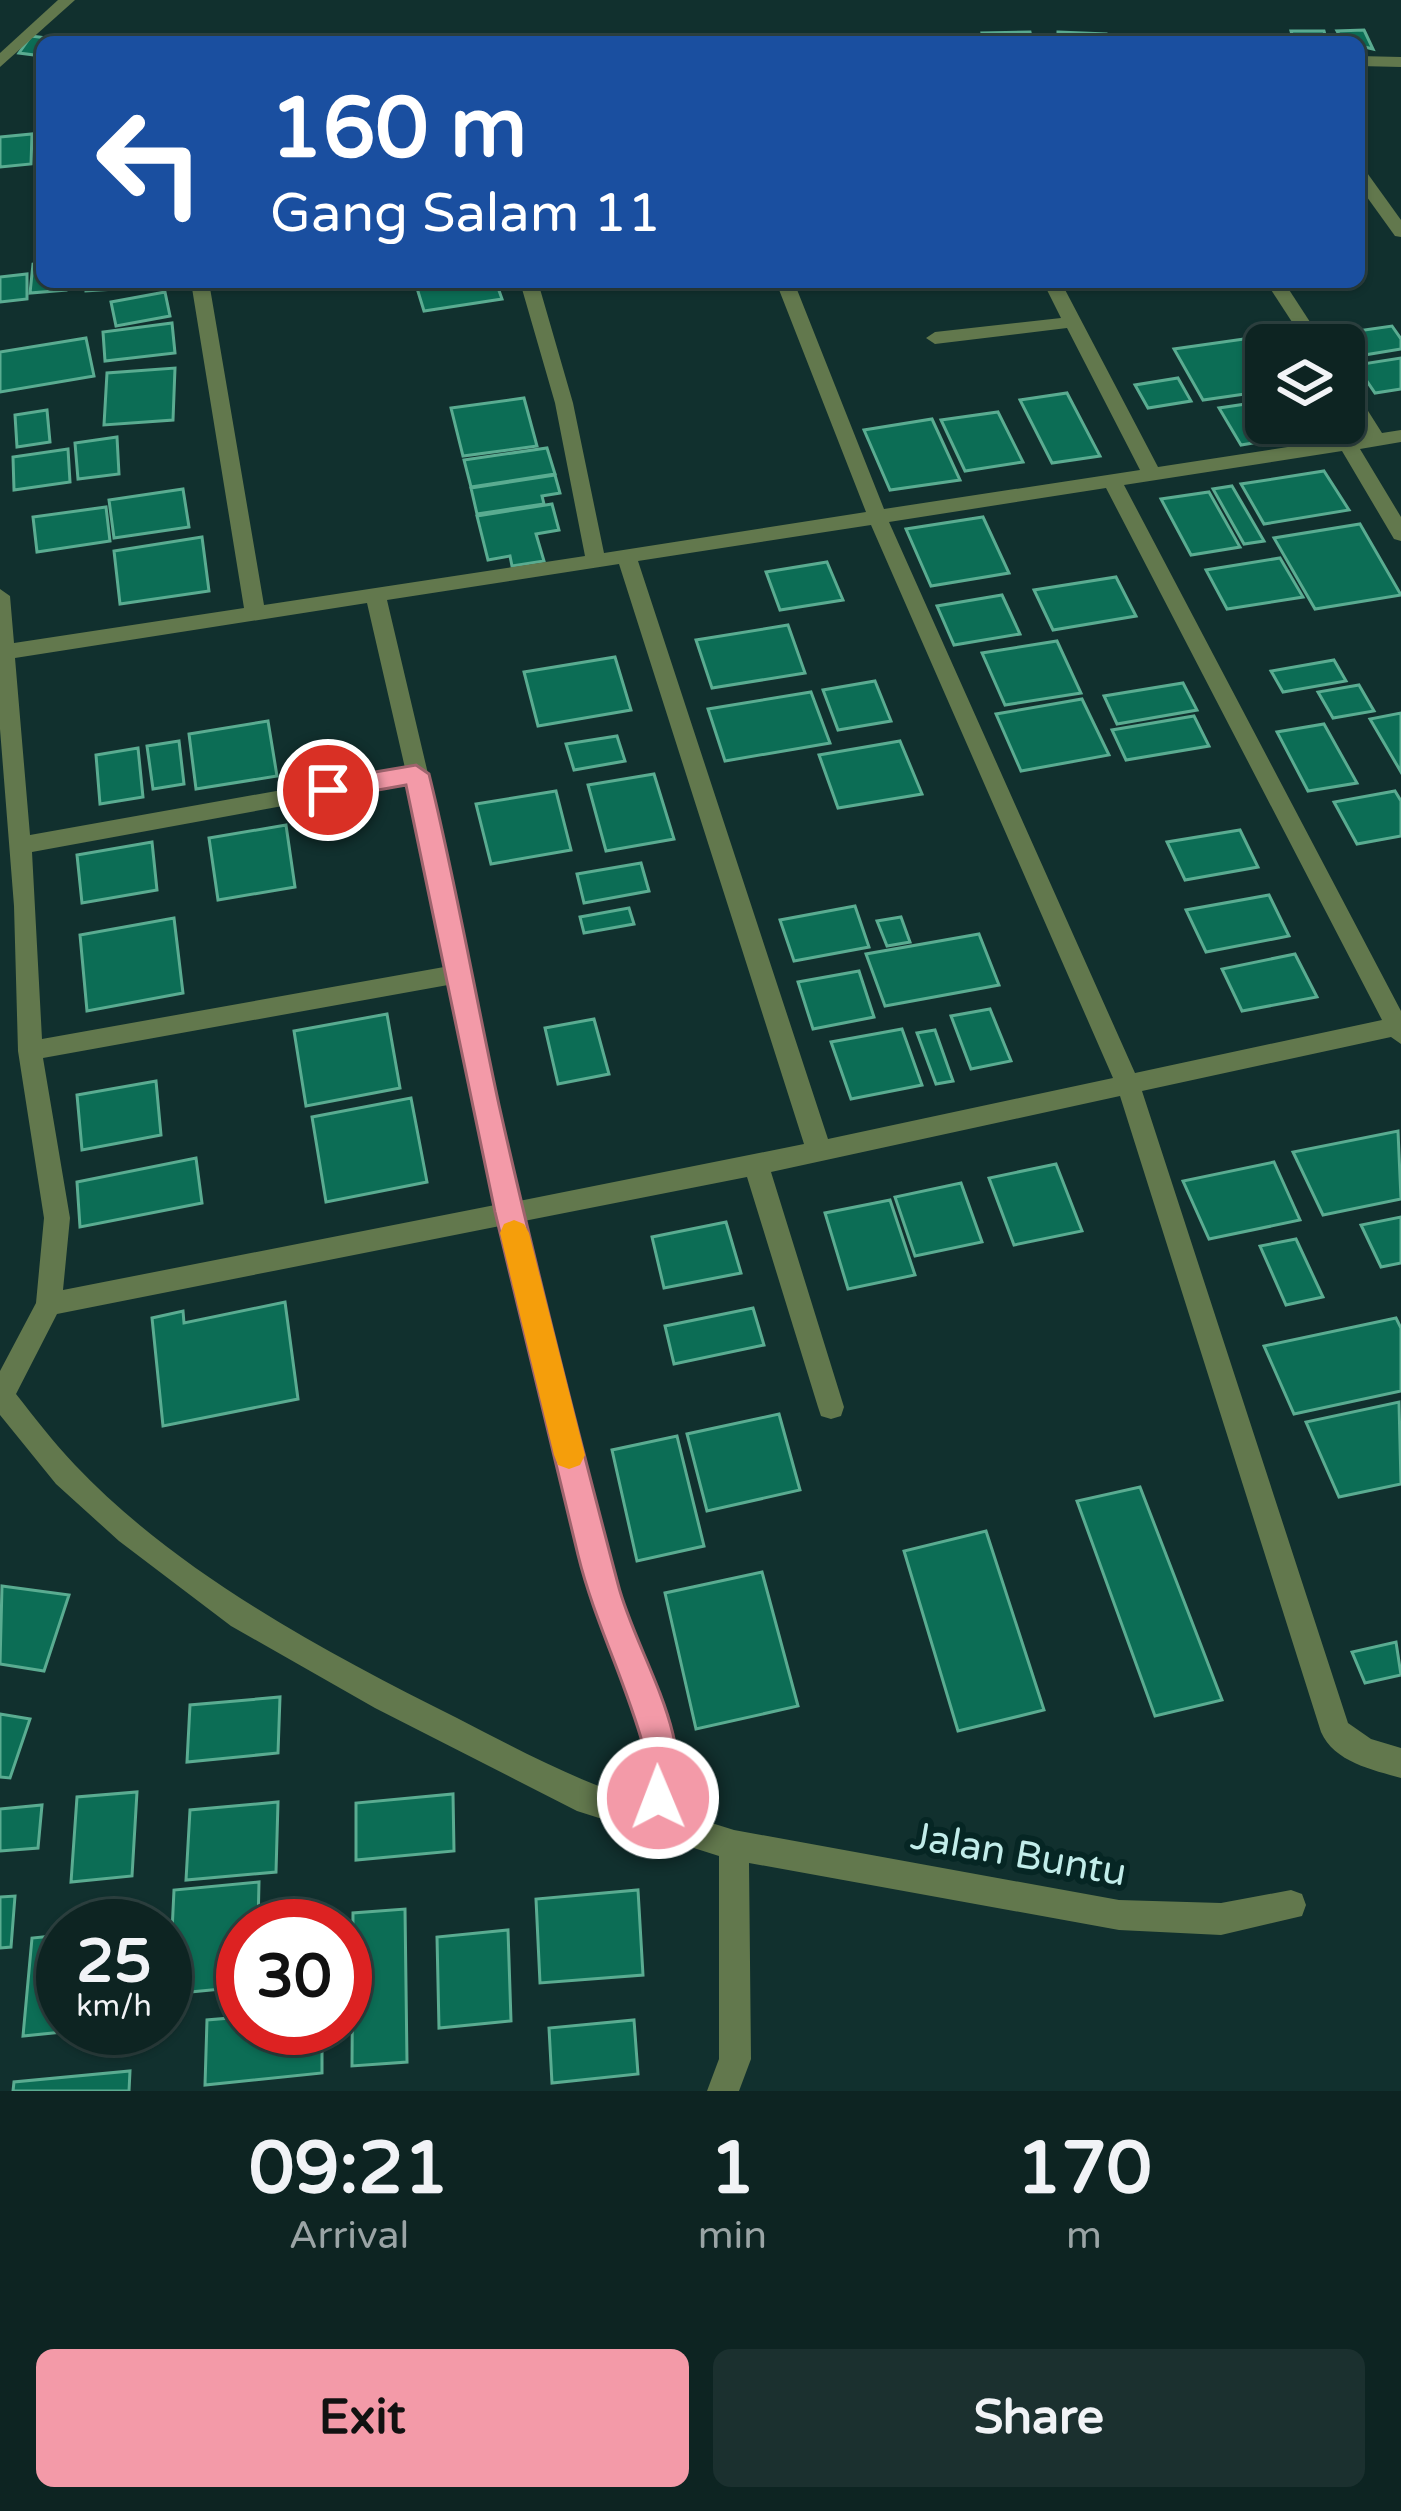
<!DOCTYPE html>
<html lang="en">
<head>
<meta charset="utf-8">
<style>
	:root { --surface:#0d2422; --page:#1b302f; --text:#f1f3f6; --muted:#9aa4a5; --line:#2d4140; --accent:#f39aa8 }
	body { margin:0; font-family:"Varela Round",sans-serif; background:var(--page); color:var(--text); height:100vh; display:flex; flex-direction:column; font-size:45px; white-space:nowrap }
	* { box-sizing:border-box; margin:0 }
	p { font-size:39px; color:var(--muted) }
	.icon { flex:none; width:66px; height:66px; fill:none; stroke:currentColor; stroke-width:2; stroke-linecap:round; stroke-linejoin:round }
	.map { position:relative; height:2091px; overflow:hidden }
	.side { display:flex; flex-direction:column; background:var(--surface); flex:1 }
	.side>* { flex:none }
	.hud { position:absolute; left:36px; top:36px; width:1329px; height:252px; border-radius:18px; box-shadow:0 3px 9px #0004,0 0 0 3px var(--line); background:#1a4fa0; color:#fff; overflow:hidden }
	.controls { position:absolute; left:1245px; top:324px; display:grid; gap:24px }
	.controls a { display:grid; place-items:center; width:120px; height:120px; border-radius:18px; background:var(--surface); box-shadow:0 3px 9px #0004,0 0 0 3px var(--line); font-size:60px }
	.speed { position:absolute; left:36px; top:1899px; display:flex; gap:24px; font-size:60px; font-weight:700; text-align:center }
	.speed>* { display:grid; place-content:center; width:156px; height:156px; border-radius:50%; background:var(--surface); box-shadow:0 3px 9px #0004,0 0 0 3px var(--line); line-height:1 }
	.speed small { font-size:30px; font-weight:400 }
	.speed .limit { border:18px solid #d22; background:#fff; color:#111 }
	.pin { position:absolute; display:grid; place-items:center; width:102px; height:102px; color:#fff; margin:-51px; border:6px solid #fff; border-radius:50%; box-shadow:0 3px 12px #0007 }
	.me { position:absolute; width:132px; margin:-66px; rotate:359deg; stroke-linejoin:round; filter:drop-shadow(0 0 9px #0008) }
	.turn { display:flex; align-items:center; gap:42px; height:252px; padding:0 36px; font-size:54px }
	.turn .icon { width:156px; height:156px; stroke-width:2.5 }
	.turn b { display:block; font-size:84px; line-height:102px }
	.eta { display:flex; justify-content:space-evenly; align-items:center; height:204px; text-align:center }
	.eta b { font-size:72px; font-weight:800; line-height:84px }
	.action { display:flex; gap:24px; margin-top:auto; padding:24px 36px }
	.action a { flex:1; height:138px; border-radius:18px; background:var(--accent); color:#111; font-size:48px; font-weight:800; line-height:138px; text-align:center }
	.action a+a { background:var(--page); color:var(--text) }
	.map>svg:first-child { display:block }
	.building { fill:#0c6d55; stroke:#5aac91; stroke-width:3 }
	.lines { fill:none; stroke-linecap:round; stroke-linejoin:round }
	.street { fill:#62784d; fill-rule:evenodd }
	.route { fill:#f39aa8; stroke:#9e646d; stroke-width:3 }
	.slow { fill:#f59e0b }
	.labels { text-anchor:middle; stroke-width:12; stroke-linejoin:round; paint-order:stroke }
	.near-street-label { font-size:39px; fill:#c2edea; stroke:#062624 }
</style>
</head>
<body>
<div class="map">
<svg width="1401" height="2091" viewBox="0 0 1401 2091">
	<rect width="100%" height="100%" fill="#11302e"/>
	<g class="building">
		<path d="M 1364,30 L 1373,49 L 1343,42 L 1337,31 Z"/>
		<path d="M 1291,31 L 1324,31 L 1327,42 L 1294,42 Z"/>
		<path d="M 1030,32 L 1032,42 L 984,42 L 982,33 Z"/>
		<path d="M 1058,32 L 1106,34 L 1106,42 L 1058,42 Z"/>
		<path d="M 31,36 L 70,41 L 42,42 L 42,56 L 19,53 Z"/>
		<path d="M 32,134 L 31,164 L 0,167 L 0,137 Z"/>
		<path d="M 42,263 L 42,282 L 66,282 L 66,290 L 30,293 L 33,264 Z"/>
		<path d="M 27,274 L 27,299 L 0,302 L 0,277 Z"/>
		<path d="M 86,282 L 162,282 L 162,286 L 86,291 Z"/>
		<path d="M 433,282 L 496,282 L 502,299 L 424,311 L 416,285 Z"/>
		<path d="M 165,292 L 170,316 L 116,326 L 111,302 Z"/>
		<path d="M 172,323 L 175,353 L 105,361 L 103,332 Z"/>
		<path d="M 1392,326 L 1401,339 L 1401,349 L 1352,357 L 1337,334 Z"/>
		<path d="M 1272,335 L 1279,345 L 1266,345 L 1266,391 L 1203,400 L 1174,349 Z"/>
		<path d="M 86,338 L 94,376 L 0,392 L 0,352 Z"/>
		<path d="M 1401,358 L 1401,389 L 1375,393 L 1356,365 Z"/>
		<path d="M 175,368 L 173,420 L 104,425 L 107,373 Z"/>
		<path d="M 1178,378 L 1191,401 L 1148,408 L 1135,385 Z"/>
		<path d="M 1067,393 L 1100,456 L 1052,463 L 1020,400 Z"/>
		<path d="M 524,398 L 537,446 L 463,456 L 451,408 Z"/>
		<path d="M 1266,401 L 1266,423 L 1320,423 L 1325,431 L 1241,445 L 1219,408 Z"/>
		<path d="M 47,410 L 50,442 L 17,447 L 15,415 Z"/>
		<path d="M 998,412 L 1023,462 L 965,471 L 941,420 Z"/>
		<path d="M 932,419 L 960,480 L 890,490 L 864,430 Z"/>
		<path d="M 117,437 L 119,474 L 78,479 L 75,443 Z"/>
		<path d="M 547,448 L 555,474 L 471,487 L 464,460 Z"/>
		<path d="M 68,449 L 70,482 L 14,490 L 13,457 Z"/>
		<path d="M 1324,471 L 1349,510 L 1264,524 L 1241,484 Z"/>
		<path d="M 555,475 L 560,493 L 542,496 L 544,504 L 477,514 L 471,488 Z"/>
		<path d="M 1232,486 L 1264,541 L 1244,544 L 1213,489 Z"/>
		<path d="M 183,489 L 189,527 L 114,538 L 109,500 Z"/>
		<path d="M 1209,492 L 1240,547 L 1191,555 L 1161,499 Z"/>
		<path d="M 552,504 L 559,530 L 536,534 L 544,561 L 512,566 L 510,556 L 488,560 L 477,516 Z"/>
		<path d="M 106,507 L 110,541 L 37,552 L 33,517 Z"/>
		<path d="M 983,517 L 1009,573 L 931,586 L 906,529 Z"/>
		<path d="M 1360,524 L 1401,595 L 1315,609 L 1274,538 Z"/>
		<path d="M 202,537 L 209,591 L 120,604 L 114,551 Z"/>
		<path d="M 1280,558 L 1303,597 L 1227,609 L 1206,570 Z"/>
		<path d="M 827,562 L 843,600 L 780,610 L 766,572 Z"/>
		<path d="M 1116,577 L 1136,616 L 1053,630 L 1034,590 Z"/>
		<path d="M 1002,595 L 1020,634 L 954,645 L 937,606 Z"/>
		<path d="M 788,625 L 805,673 L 712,688 L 696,640 Z"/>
		<path d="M 1057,641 L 1081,693 L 1005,705 L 982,653 Z"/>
		<path d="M 615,657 L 631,710 L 538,726 L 524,672 Z"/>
		<path d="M 1334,660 L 1346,681 L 1283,692 L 1271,671 Z"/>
		<path d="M 875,681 L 891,721 L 838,730 L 823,690 Z"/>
		<path d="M 1183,683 L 1197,710 L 1117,724 L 1104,696 Z"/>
		<path d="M 1359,685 L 1374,711 L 1333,718 L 1318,692 Z"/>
		<path d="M 811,692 L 830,743 L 725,761 L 708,709 Z"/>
		<path d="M 1082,699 L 1109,755 L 1021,771 L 996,714 Z"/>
		<path d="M 1401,713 L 1401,772 L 1370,719 Z"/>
		<path d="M 1194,716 L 1209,746 L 1126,760 L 1112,730 Z"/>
		<path d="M 268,721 L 277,776 L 196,789 L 189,734 Z"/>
		<path d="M 1324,724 L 1357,783 L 1308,791 L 1277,732 Z"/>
		<path d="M 617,736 L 625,761 L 574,770 L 566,744 Z"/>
		<path d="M 179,741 L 184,784 L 153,789 L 147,746 Z"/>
		<path d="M 900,741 L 922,794 L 838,808 L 819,755 Z"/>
		<path d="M 138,748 L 143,797 L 100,804 L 96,755 Z"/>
		<path d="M 654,774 L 674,839 L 606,851 L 588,785 Z"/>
		<path d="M 556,791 L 571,850 L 491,864 L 476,804 Z"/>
		<path d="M 1395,791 L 1401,801 L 1401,836 L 1357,844 L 1334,802 Z"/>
		<path d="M 286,825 L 295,887 L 218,900 L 209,838 Z"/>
		<path d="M 1240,830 L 1258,867 L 1185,880 L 1167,842 Z"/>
		<path d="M 152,842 L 157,890 L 82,903 L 77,855 Z"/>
		<path d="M 641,863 L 649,891 L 584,903 L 577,874 Z"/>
		<path d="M 1269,895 L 1289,936 L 1206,952 L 1186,910 Z"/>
		<path d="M 855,906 L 869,947 L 794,961 L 780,920 Z"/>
		<path d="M 629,908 L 634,924 L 584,933 L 580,917 Z"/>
		<path d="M 901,917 L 910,942 L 887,946 L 877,921 Z"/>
		<path d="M 174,918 L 183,993 L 87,1011 L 80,935 Z"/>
		<path d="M 979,934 L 999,985 L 885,1006 L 866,954 Z"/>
		<path d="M 1295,954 L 1317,997 L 1242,1011 L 1222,969 Z"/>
		<path d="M 859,971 L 874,1017 L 813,1029 L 798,982 Z"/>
		<path d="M 990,1009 L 1011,1061 L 971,1069 L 951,1016 Z"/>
		<path d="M 387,1014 L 400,1088 L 306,1106 L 294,1031 Z"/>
		<path d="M 594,1019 L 609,1074 L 558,1084 L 545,1028 Z"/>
		<path d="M 902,1029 L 922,1085 L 851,1099 L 831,1042 Z"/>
		<path d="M 935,1030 L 953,1081 L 936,1084 L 917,1033 Z"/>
		<path d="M 156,1081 L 161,1135 L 82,1150 L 77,1095 Z"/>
		<path d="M 411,1098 L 427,1182 L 326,1202 L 312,1117 Z"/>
		<path d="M 1398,1131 L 1401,1199 L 1323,1215 L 1293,1152 Z"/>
		<path d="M 196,1158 L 202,1203 L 80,1227 L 77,1182 Z"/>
		<path d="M 1274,1162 L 1300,1220 L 1209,1239 L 1183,1181 Z"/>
		<path d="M 1056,1164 L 1082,1231 L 1014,1245 L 989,1178 Z"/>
		<path d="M 961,1183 L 982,1242 L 915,1256 L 895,1197 Z"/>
		<path d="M 890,1200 L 915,1275 L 848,1289 L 825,1213 Z"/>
		<path d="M 1401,1217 L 1401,1263 L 1381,1267 L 1361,1225 Z"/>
		<path d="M 726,1222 L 741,1273 L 664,1288 L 652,1237 Z"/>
		<path d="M 1296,1239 L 1323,1297 L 1286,1305 L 1260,1246 Z"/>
		<path d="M 285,1302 L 298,1399 L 163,1426 L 152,1318 L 183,1311 L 184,1323 Z"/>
		<path d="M 753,1308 L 764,1345 L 674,1364 L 665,1326 Z"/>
		<path d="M 1396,1318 L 1401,1328 L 1401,1391 L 1294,1414 L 1264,1346 Z"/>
		<path d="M 1399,1402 L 1401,1484 L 1339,1497 L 1306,1422 Z"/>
		<path d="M 779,1414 L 800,1490 L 707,1511 L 687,1434 Z"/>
		<path d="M 677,1436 L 704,1546 L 637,1561 L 612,1450 Z"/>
		<path d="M 1140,1487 L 1222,1700 L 1155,1716 L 1077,1501 Z"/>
		<path d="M 986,1531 L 1044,1710 L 958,1731 L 904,1551 Z"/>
		<path d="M 762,1572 L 798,1706 L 696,1729 L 665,1593 Z"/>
		<path d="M 2,1586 L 69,1595 L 44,1671 L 0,1664 Z"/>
		<path d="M 1396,1642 L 1401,1675 L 1365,1683 L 1352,1652 Z"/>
		<path d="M 280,1697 L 278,1753 L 187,1762 L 190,1705 Z"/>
		<path d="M 0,1714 L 30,1719 L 10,1778 L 0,1777 Z"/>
		<path d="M 137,1792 L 132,1876 L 71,1882 L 77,1797 Z"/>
		<path d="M 453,1794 L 454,1851 L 356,1860 L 356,1803 Z"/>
		<path d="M 278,1802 L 276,1872 L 186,1880 L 190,1810 Z"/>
		<path d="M 42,1805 L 38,1848 L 0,1851 L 0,1809 Z"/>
		<path d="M 259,1882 L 258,1926 L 243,1926 L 243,1987 L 169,1994 L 174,1890 Z"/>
		<path d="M 638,1890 L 643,1975 L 540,1983 L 536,1899 Z"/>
		<path d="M 15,1896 L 11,1947 L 0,1948 L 0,1897 Z"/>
		<path d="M 405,1909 L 407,2062 L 352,2066 L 353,1913 Z"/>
		<path d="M 508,1930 L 511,2021 L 439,2028 L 437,1937 Z"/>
		<path d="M 63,1935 L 63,2028 L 102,2028 L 23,2036 L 32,1938 Z"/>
		<path d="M 243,2017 L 243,2028 L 322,2028 L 322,2073 L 205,2085 L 207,2020 Z"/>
		<path d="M 634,2020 L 638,2074 L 552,2083 L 549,2028 Z"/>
		<path d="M 130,2071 L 129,2091 L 13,2091 L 14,2082 Z"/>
	</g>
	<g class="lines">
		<g class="street">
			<path d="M 58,0 L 75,0 L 0,67 L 0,53 Z"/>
			<path d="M 1359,56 L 1401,57 L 1401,67 L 1359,66 Z"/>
			<path d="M 1359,169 L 1365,170 L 1401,220 L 1401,237 L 1395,236 L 1359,186 Z"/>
			<path d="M 191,282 L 209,282 L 264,605 L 585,556 L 555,403 L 520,282 L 538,282 L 573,403 L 604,553 L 866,512 L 776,282 L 794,282 L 884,509 L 1140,470 L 1067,328 L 935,344 L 926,338 L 935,332 L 1061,318 L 1043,282 L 1061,282 L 1158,467 L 1365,435 L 1344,403 L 1344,382 L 1351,384 L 1382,433 L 1401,430 L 1401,442 L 1360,449 L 1401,517 L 1401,541 L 1394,539 L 1342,451 L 1124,485 L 1401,1011 L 1401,1044 L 1391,1037 L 1142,1091 L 1348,1723 L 1371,1739 L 1401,1748 L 1401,1778 C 1373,1770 1334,1762 1321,1732 L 1120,1096 L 771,1172 L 844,1407 L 841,1416 L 831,1419 L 821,1416 L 818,1407 L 747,1177 L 524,1221 L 619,1597 L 677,1751 L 670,1810 L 734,1830 L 1119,1900 L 1221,1903 L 1291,1890 L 1302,1894 L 1306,1905 L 1302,1916 L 1221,1935 L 1119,1930 L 749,1863 L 751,2059 L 739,2091 L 707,2091 L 719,2059 L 719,1856 L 577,1811 L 375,1708 L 231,1626 L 119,1541 L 56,1484 L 0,1415 L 0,1371 L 36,1303 L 44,1218 L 18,1051 L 14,906 L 0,729 L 0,589 L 10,596 L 14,643 L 244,608 ZM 1106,488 L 1382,1020 L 1135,1073 L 889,522 ZM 871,525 L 1113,1078 L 828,1139 L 638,561 ZM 619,564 L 804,1144 L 519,1201 L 469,974 L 458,901 L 387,600 ZM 367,603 L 405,768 L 30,835 L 15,658 ZM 408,783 L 436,901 L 444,967 L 42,1039 L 32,852 ZM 448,985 L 495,1205 L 63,1290 L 70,1218 L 43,1058 ZM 500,1226 L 591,1597 L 647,1751 L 641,1801 C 576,1781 517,1749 457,1718 C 326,1653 176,1572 75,1465 C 54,1443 35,1418 16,1394 L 57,1314 Z"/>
			<path d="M 1266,282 L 1284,282 L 1325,345 L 1307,345 Z"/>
		</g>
	</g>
	<path class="route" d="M 416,765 L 429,774 C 456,883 475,994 499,1105 C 535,1265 576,1425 618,1584 C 635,1652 699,1742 671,1810 L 658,1815 L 646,1810 C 637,1789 649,1766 643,1745 C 625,1680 594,1620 578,1555 L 495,1212 L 406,785 L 328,799 L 315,790 L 328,780 Z"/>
	<path class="slow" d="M 514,1220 L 524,1224 L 529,1233 L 585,1455 L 580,1465 L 569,1469 L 558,1465 L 554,1455 L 500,1233 L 504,1224 Z"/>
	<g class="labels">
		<g class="near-street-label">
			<text transform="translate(1019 1853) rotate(10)" y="14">Jalan Buntu</text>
		</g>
	</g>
</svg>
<div class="controls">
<a><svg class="icon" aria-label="layers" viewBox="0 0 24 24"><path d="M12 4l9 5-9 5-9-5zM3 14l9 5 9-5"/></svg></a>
</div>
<div class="speed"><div>25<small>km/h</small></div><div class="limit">30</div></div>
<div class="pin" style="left:328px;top:790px;background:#d93025"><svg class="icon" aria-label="arrive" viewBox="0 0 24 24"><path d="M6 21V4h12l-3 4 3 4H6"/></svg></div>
<svg class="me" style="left:658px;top:1798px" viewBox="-20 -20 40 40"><circle r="17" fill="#f39aa8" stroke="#fff" stroke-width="3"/><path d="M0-11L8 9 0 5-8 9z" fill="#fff"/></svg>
<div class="hud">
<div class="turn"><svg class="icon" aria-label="left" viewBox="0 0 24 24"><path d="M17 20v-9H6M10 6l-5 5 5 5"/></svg><div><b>160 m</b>Gang Salam 11</div></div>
</div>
</div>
<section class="side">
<div class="eta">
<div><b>09:21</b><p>Arrival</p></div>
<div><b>1</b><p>min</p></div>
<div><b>170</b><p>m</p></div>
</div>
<div class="action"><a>Exit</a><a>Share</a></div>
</section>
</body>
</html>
